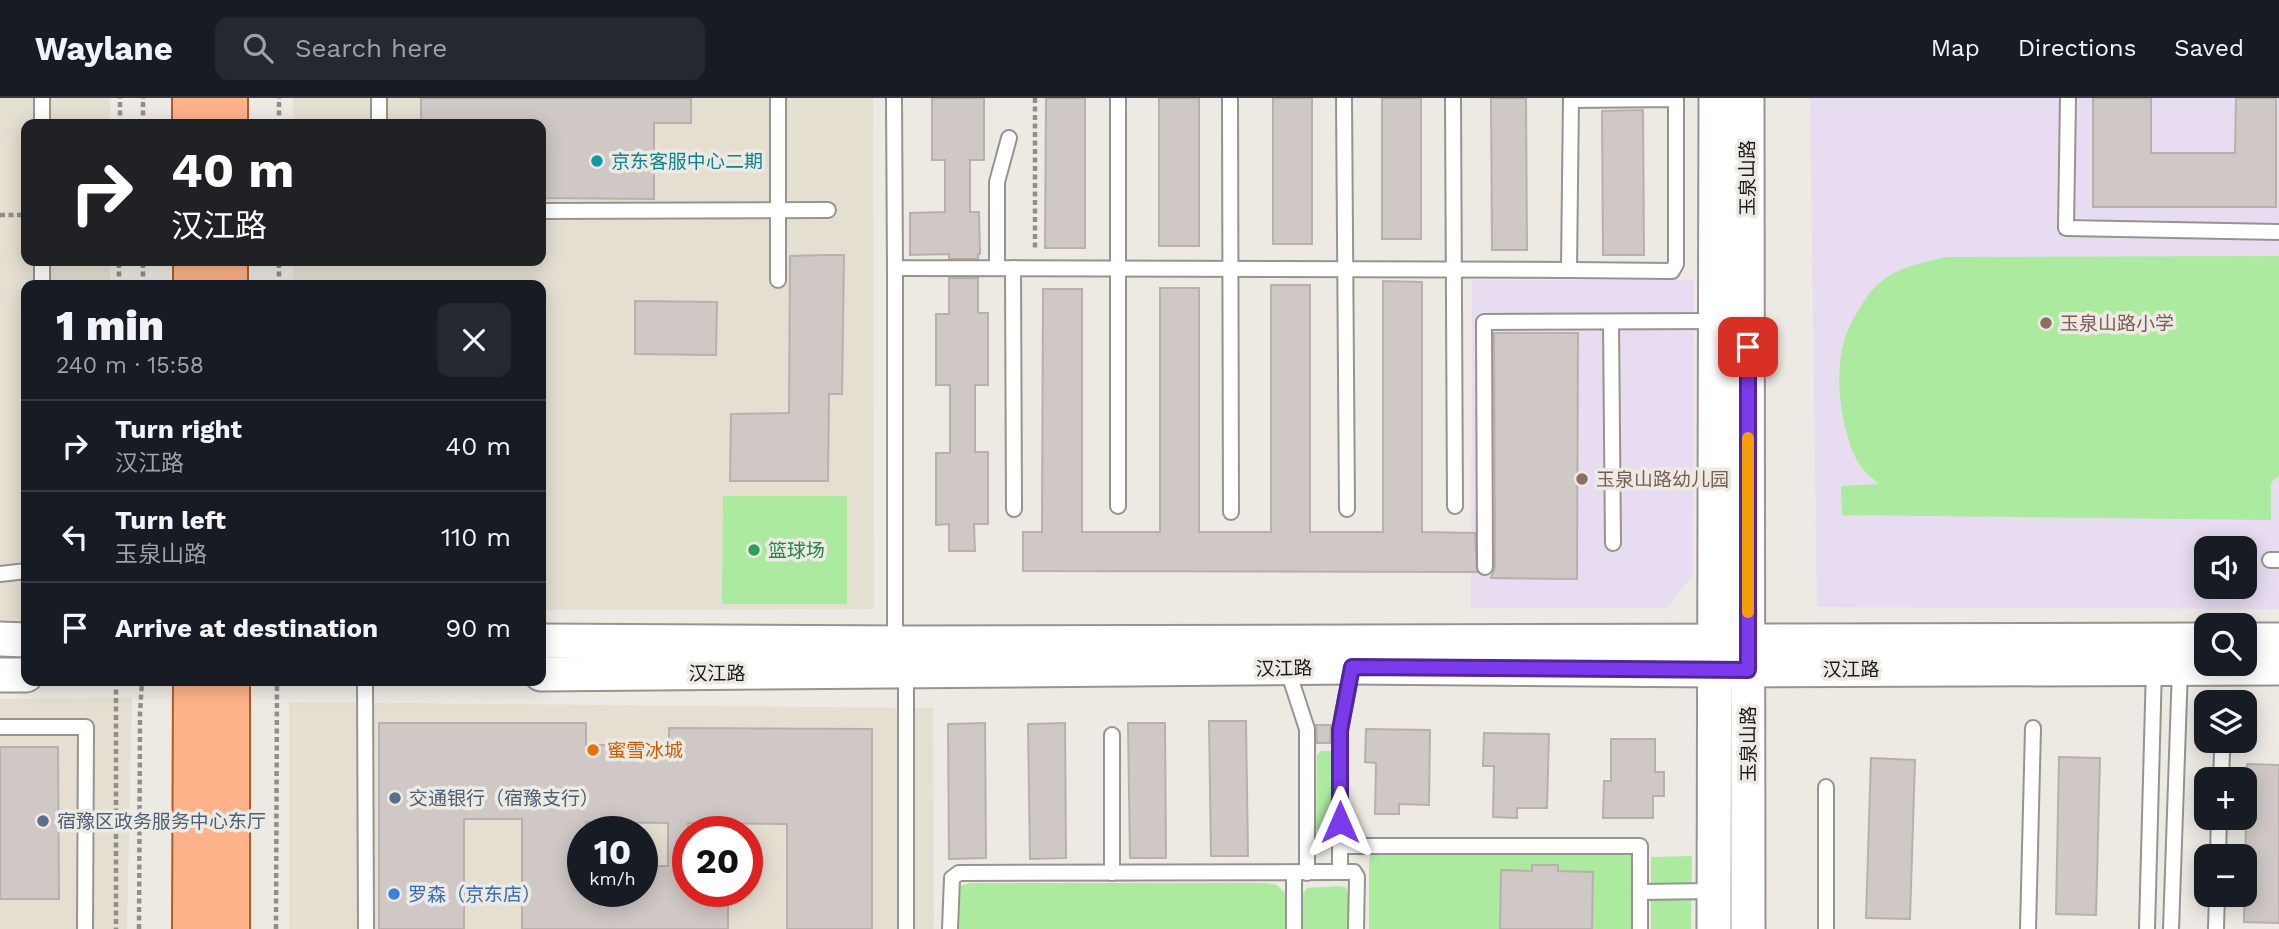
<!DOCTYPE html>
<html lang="en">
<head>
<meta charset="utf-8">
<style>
	:root { --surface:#171b24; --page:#242831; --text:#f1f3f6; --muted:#9ea1a6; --line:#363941 }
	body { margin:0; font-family:"Work Sans","Noto Sans SC",sans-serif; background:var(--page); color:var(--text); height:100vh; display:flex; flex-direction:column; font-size:26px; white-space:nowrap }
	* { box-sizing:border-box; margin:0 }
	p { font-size:23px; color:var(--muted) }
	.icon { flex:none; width:38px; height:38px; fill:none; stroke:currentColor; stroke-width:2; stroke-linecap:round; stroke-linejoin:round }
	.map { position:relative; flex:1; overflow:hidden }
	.drawer { position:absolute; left:21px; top:182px; width:525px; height:406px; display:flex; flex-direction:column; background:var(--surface); border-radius:14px; box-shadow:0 4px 18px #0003 }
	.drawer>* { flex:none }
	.banner { position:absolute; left:21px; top:21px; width:525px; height:147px; border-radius:14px; box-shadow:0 4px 18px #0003; background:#202124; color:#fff; overflow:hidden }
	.tools { position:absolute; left:2194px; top:438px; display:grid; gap:14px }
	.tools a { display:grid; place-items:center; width:63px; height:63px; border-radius:14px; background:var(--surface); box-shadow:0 4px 18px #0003; font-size:35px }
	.speed { position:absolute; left:567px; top:718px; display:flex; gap:14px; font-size:35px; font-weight:700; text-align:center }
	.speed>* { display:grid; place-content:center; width:91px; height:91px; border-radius:50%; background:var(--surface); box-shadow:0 4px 18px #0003; line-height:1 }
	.speed small { font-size:18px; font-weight:400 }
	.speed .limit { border:10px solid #d22; background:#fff; color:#111 }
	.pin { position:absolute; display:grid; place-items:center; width:60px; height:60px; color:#fff; margin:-30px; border-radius:14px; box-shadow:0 4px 10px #0006 }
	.me { position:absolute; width:77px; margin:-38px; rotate:0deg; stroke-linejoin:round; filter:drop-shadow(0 0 5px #0008) }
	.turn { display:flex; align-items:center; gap:24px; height:147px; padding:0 35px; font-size:32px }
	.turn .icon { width:91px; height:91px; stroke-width:2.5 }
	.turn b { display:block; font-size:49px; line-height:60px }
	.round { display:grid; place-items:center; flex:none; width:74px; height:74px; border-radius:14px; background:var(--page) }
	.headline { display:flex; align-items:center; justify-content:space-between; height:119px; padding:0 35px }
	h1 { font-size:42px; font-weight:800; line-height:52px }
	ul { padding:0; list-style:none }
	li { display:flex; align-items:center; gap:21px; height:91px; padding:0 35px; border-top:2px solid var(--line) }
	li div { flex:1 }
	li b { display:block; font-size:26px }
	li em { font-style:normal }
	header { display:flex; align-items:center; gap:42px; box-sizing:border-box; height:98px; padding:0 35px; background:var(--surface); border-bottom:2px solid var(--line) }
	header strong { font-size:33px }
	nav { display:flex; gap:38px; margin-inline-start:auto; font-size:24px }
	.search { width:490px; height:63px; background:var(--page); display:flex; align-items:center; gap:18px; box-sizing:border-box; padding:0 24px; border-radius:14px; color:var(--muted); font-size:26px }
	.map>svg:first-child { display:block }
	.built { fill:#e5dfd2; fill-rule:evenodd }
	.education { fill:#e8dcf0; fill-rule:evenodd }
	.green { fill:#aceaa0 }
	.building { fill:#cfc8c5; stroke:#b7b0ad; stroke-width:2; fill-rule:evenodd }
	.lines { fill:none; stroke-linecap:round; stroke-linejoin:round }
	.service-casing { stroke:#97948f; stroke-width:18 }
	.tertiary-casing { stroke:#97948f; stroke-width:37 }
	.primary-casing { stroke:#ad5c2f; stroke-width:42 }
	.path { stroke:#918f8a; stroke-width:4.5; stroke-dasharray:5 3.5; stroke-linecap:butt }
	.service { stroke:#fff; stroke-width:14 }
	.tertiary { stroke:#fff; stroke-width:33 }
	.primary { stroke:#fdb28a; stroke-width:38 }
	.route-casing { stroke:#51269a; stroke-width:18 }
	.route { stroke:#7c3aed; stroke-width:12 }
	.slow { stroke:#f59e0b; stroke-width:12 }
	.culture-dot { fill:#0f9aa8; stroke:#edeae4; stroke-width:2.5 }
	.education-dot { fill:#8d6e63; stroke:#edeae4; stroke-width:2.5 }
	.leisure-dot { fill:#2e9e5b; stroke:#edeae4; stroke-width:2.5 }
	.food-dot { fill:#e8710a; stroke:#edeae4; stroke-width:2.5 }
	.service-dot { fill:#5c6f8a; stroke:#edeae4; stroke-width:2.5 }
	.shop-dot { fill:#3f7fe0; stroke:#edeae4; stroke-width:2.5 }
	.labels { text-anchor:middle; stroke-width:7; stroke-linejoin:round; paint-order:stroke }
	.culture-label { font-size:19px; fill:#0d838f; stroke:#edeae4; text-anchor:start }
	.street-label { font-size:19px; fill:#1b1a18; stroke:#edeae4 }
	.education-label { font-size:19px; fill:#785e54; stroke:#edeae4; text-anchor:start }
	.leisure-label { font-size:19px; fill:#27864d; stroke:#edeae4; text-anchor:start }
	.food-label { font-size:19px; fill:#c56008; stroke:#edeae4; text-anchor:start }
	.service-label { font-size:19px; fill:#4e5e75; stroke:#edeae4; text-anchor:start }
	.shop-label { font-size:19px; fill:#366cbe; stroke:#edeae4; text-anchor:start }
</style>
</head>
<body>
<header>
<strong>Waylane</strong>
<div class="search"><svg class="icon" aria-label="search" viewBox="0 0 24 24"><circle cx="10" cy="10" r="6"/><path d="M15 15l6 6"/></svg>Search here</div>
<nav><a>Map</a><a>Directions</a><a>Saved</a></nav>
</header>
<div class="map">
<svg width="2279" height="831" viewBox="0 0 2279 831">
	<rect width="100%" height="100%" fill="#edeae4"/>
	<g class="built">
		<path d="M 0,0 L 110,0 L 110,26 L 26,26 L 26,163 L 110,163 L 110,187 L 26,187 L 26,529 L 0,529 Z"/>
		<path d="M 293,0 L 873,0 L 874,511 L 541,512 L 541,187 L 293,187 L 293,163 L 541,163 L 541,26 L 293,26 Z"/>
		<path d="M 132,600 L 127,831 L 0,831 L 0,601 Z"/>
		<path d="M 289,604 L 933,610 L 934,831 L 289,831 ZM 583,733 L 642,733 L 642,793 L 583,793 ZM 688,733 L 747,733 L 747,793 L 688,793 Z"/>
	</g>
	<g class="education">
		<path d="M 1810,0 L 2279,0 L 2279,511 L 1817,509 ZM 2207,450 L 2245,450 L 2245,488 L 2207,488 Z"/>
		<path d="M 1472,182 L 1694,182 L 1693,477 L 1667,510 L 1471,510 Z"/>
	</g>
	<g class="green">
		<path d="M 2279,158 L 2279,377 L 2271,385 L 2271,422 L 1842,417 L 1841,388 L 1879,386 C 1873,380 1864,375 1860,367 C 1842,340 1834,279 1843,247 C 1847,229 1864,200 1877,187 C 1896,169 1922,165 1946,159 Z"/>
		<path d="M 723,398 L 847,398 L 847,506 L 722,506 Z"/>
		<path d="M 1321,653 L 1332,653 L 1336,657 L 1335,732 L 1331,735 L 1321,735 L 1316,731 L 1317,657 Z"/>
		<path d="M 1376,753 L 1635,753 L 1635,831 L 1369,831 L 1369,762 L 1371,756 Z"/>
		<path d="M 1692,758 L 1691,831 L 1651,831 L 1651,759 Z"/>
		<path d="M 971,785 L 1268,785 L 1277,787 L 1287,797 L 1287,831 L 955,831 L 957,794 L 960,788 Z"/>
		<path d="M 1341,788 L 1346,790 L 1348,796 L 1348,831 L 1303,831 L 1303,796 L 1307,790 Z"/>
	</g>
	<g class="building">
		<path d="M 421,0 L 691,0 L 691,25 L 654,25 L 654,101 L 541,100 L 541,26 L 421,26 Z"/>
		<path d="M 932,0 L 984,0 L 984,62 L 970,62 L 970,114 L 979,114 L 980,156 L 978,156 L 978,161 L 949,161 L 949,156 L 910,157 L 910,115 L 945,114 L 945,62 L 932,62 Z"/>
		<path d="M 1046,0 L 1085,0 L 1085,150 L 1045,150 Z"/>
		<rect x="1159" y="0" width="40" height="148"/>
		<rect x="1273" y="0" width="39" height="146"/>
		<rect x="1382" y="0" width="39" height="141"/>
		<path d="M 1491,0 L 1526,0 L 1527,152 L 1492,152 Z"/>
		<path d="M 2093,0 L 2151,0 L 2151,55 L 2235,55 L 2236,0 L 2276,0 L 2276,109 L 2093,109 Z"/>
		<path d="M 1643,12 L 1644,157 L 1603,157 L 1602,13 Z"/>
		<path d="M 825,157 L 844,157 L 842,296 L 829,296 L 828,383 L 730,383 L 731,316 L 789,315 L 790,158 Z"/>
		<path d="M 949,180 L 978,180 L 978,215 L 988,215 L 988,287 L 975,287 L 975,354 L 988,354 L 988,426 L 974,426 L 975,453 L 949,453 L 949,426 L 936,427 L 936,355 L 950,355 L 950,287 L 936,287 L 936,216 L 949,216 Z"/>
		<path d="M 1383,183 L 1422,184 L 1422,434 L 1475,435 L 1477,474 L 1023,473 L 1023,434 L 1042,434 L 1043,191 L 1082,191 L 1082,434 L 1160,434 L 1160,190 L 1199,190 L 1199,434 L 1271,434 L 1271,187 L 1310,187 L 1310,434 L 1383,434 Z"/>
		<path d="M 635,203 L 717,204 L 716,257 L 635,256 Z"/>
		<path d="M 1494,235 L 1578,235 L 1577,481 L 1491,480 L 1495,469 Z"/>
		<path d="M 1209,623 L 1246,623 L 1248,758 L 1211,758 Z"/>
		<path d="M 379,625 L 586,625 L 586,647 L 669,647 L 669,630 L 872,631 L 872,831 L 787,831 L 787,726 L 688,725 L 688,793 L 728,793 L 728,831 L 522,831 L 522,721 L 464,721 L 464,831 L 379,831 ZM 586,724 L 668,725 L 668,768 L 642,768 L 642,793 L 583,793 L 583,733 L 586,733 Z"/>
		<path d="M 985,625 L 986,760 L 949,761 L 948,626 Z"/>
		<path d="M 1065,625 L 1066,760 L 1030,761 L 1028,626 Z"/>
		<path d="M 1128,625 L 1165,625 L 1166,760 L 1130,760 Z"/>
		<path d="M 1316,627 L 1331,627 L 1330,645 L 1317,645 Z"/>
		<path d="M 1366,631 L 1430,632 L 1429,707 L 1399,706 L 1399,716 L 1375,716 L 1376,665 L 1365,664 Z"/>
		<path d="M 1484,635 L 1549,636 L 1547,710 L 1517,710 L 1517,720 L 1493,719 L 1494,668 L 1483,668 Z"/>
		<path d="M 1611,641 L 1655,641 L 1655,674 L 1664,674 L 1664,698 L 1653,698 L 1653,720 L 1603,720 L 1604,683 L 1611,683 Z"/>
		<path d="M 0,649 L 58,649 L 59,801 L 0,801 Z"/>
		<path d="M 2059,659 L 2100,660 L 2096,817 L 2056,816 Z"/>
		<path d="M 1871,660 L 1915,662 L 1910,821 L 1866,820 Z"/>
		<path d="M 2247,666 L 2279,667 L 2279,825 L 2244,824 Z"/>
		<path d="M 1532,767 L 1558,767 L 1558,773 L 1593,774 L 1592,831 L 1500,831 L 1501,772 L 1532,773 Z"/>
	</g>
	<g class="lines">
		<defs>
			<g id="service">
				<path d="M 42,0 L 42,26"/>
				<path d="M 778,0 L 778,182"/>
				<path d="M 894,0 L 895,170 L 1569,172 L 1571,0"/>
				<path d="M 1118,0 L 1118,408"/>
				<path d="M 1230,0 L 1231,414"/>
				<path d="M 1344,0 L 1347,411"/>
				<path d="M 1453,0 L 1455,408"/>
				<path d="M 2068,0 L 2066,130 L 2279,134"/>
				<path d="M 379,26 L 379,0"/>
				<path d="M 541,113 L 828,112"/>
				<path d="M 42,163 L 42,187"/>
				<path d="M 895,170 L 895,545"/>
				<path d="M 997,170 L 997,84 L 1009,40"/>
				<path d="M 1013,170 L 1014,411"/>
				<path d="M 1569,172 L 1672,173 L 1676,166 L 1676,1 L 1571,2"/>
				<path d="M 1611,224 L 1613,445"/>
				<path d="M 2270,462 L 2279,462"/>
				<path d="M 1485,469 L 1484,224 L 1718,223"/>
				<path d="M 0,476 L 26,473"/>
				<path d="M 906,570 L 906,831"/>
				<path d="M 1287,570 L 1307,631 L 1307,775"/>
				<path d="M 365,583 L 366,831"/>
				<path d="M 0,629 L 86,629 L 85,831"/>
				<path d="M 2221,681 L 2222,655"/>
				<path d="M 1340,748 L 1640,748 L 1640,831"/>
				<path d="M 2218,758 L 2219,719"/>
				<path d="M 1340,774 L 1340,632 L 1352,569"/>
				<path d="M 1112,775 L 1112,637"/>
				<path d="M 1640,794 L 1714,793"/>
				<path d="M 950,831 L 952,780 L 959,775 L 1340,774 L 1354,774 L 1357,779 L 1356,831"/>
				<path d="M 1294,831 L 1294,775"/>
				<path d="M 1826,831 L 1826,689"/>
				<path d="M 2028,831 L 2033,630"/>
				<path d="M 2147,831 L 2154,569"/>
				<path d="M 2171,831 L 2180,570"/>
				<path d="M 2216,831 L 2217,796"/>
			</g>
			<g id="tertiary">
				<path d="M 1747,0 L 1748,831"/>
				<path d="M 0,541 L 26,542"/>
				<path d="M 2245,542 L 2279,542"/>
				<path d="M 541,543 L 906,545 L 2207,542"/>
				<path d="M 541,576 L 1352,569 L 1715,572 L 2279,570"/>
				<path d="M 0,577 L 26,577"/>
				<path d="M 1714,831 L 1716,0"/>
			</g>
			<g id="primary">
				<path d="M 192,0 L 192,26"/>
				<path d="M 228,0 L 228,26"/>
				<path d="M 193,163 L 193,187"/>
				<path d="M 228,163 L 228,187"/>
				<path d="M 230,583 L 230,831"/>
				<path d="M 192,831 L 193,583"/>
			</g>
		</defs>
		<use href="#service" class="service-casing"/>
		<use href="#tertiary" class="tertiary-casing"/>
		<use href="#primary" class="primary-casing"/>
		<g class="path">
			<path d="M 1035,0 L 1035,152"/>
			<path d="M 120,26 L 120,0"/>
			<path d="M 143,26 L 143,0"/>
			<path d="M 279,26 L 279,0"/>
			<path d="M 0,117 L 26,117"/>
			<path d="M 119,187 L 119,163"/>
			<path d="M 143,187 L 143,163"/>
			<path d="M 279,187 L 279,163"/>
			<path d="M 116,583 L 116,831"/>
			<path d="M 139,831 L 140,615 L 142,583"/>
			<path d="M 276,831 L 277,583"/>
		</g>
		<use href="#service" class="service"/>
		<use href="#tertiary" class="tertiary"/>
		<use href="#primary" class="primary"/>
	</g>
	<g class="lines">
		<defs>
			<path id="route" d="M 1340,724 L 1340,632 L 1352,569 L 1748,572 L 1748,249"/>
		</defs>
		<use href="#route" class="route-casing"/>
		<use href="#route" class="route"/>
		<path class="slow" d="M 1748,340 L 1748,514"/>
	</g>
	<circle class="culture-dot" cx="597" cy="63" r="7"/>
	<g class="education-dot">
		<circle cx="2046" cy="225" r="7"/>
		<circle cx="1582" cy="381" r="7"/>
	</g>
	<circle class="leisure-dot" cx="754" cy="452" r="7"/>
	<circle class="food-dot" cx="593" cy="652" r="7"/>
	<g class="service-dot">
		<circle cx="395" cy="700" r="7"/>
		<circle cx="43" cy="723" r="7"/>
	</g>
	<circle class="shop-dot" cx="394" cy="796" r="7"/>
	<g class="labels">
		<g class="culture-label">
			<text x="611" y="70">京东客服中心二期</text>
		</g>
		<g class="street-label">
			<text transform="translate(1747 80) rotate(-90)" y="7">玉泉山路</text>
			<text transform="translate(1284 570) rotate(-1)" y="7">汉江路</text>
			<text x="1851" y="578">汉江路</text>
			<text x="717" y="582">汉江路</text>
			<text transform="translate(1748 646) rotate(-90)" y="7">玉泉山路</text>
		</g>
		<g class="education-label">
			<text x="2060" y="232">玉泉山路小学</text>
			<text x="1596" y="388">玉泉山路幼儿园</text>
		</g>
		<g class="leisure-label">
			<text x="768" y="459">篮球场</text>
		</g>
		<g class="food-label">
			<text x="607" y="659">蜜雪冰城</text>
		</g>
		<g class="service-label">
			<text x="409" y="707">交通银行（宿豫支行）</text>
			<text x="57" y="730">宿豫区政务服务中心东厅</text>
		</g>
		<g class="shop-label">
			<text x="408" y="803">罗森（京东店）</text>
		</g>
	</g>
</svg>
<div class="tools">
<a><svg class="icon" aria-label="sound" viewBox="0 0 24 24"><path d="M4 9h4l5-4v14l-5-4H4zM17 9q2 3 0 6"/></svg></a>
<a><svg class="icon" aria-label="search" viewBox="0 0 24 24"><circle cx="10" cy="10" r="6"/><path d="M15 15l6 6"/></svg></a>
<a><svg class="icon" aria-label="layers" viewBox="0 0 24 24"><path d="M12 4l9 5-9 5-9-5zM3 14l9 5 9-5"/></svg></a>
<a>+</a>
<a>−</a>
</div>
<div class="speed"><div>10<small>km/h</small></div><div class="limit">20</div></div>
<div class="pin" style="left:1748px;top:249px;background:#d93025"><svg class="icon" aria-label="arrive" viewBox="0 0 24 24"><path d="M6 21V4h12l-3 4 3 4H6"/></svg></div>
<svg class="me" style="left:1340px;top:724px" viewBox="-20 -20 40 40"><path d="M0-17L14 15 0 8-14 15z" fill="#7c3aed" stroke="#fff" stroke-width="4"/></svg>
<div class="banner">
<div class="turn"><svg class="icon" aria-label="right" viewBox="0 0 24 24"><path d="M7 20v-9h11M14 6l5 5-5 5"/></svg><div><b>40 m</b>汉江路</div></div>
</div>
<section class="drawer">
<div class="headline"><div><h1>1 min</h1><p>240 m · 15:58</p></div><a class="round"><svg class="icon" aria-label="close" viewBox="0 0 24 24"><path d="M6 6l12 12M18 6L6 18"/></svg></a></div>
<ul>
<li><svg class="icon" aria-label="right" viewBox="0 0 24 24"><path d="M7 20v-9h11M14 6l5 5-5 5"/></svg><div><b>Turn right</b><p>汉江路</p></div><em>40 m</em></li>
<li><svg class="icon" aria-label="left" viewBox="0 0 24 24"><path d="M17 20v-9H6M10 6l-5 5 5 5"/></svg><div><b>Turn left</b><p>玉泉山路</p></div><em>110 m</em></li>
<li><svg class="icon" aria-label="arrive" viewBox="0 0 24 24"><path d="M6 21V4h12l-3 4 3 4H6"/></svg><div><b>Arrive at destination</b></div><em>90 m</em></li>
</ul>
</section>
</div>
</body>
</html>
